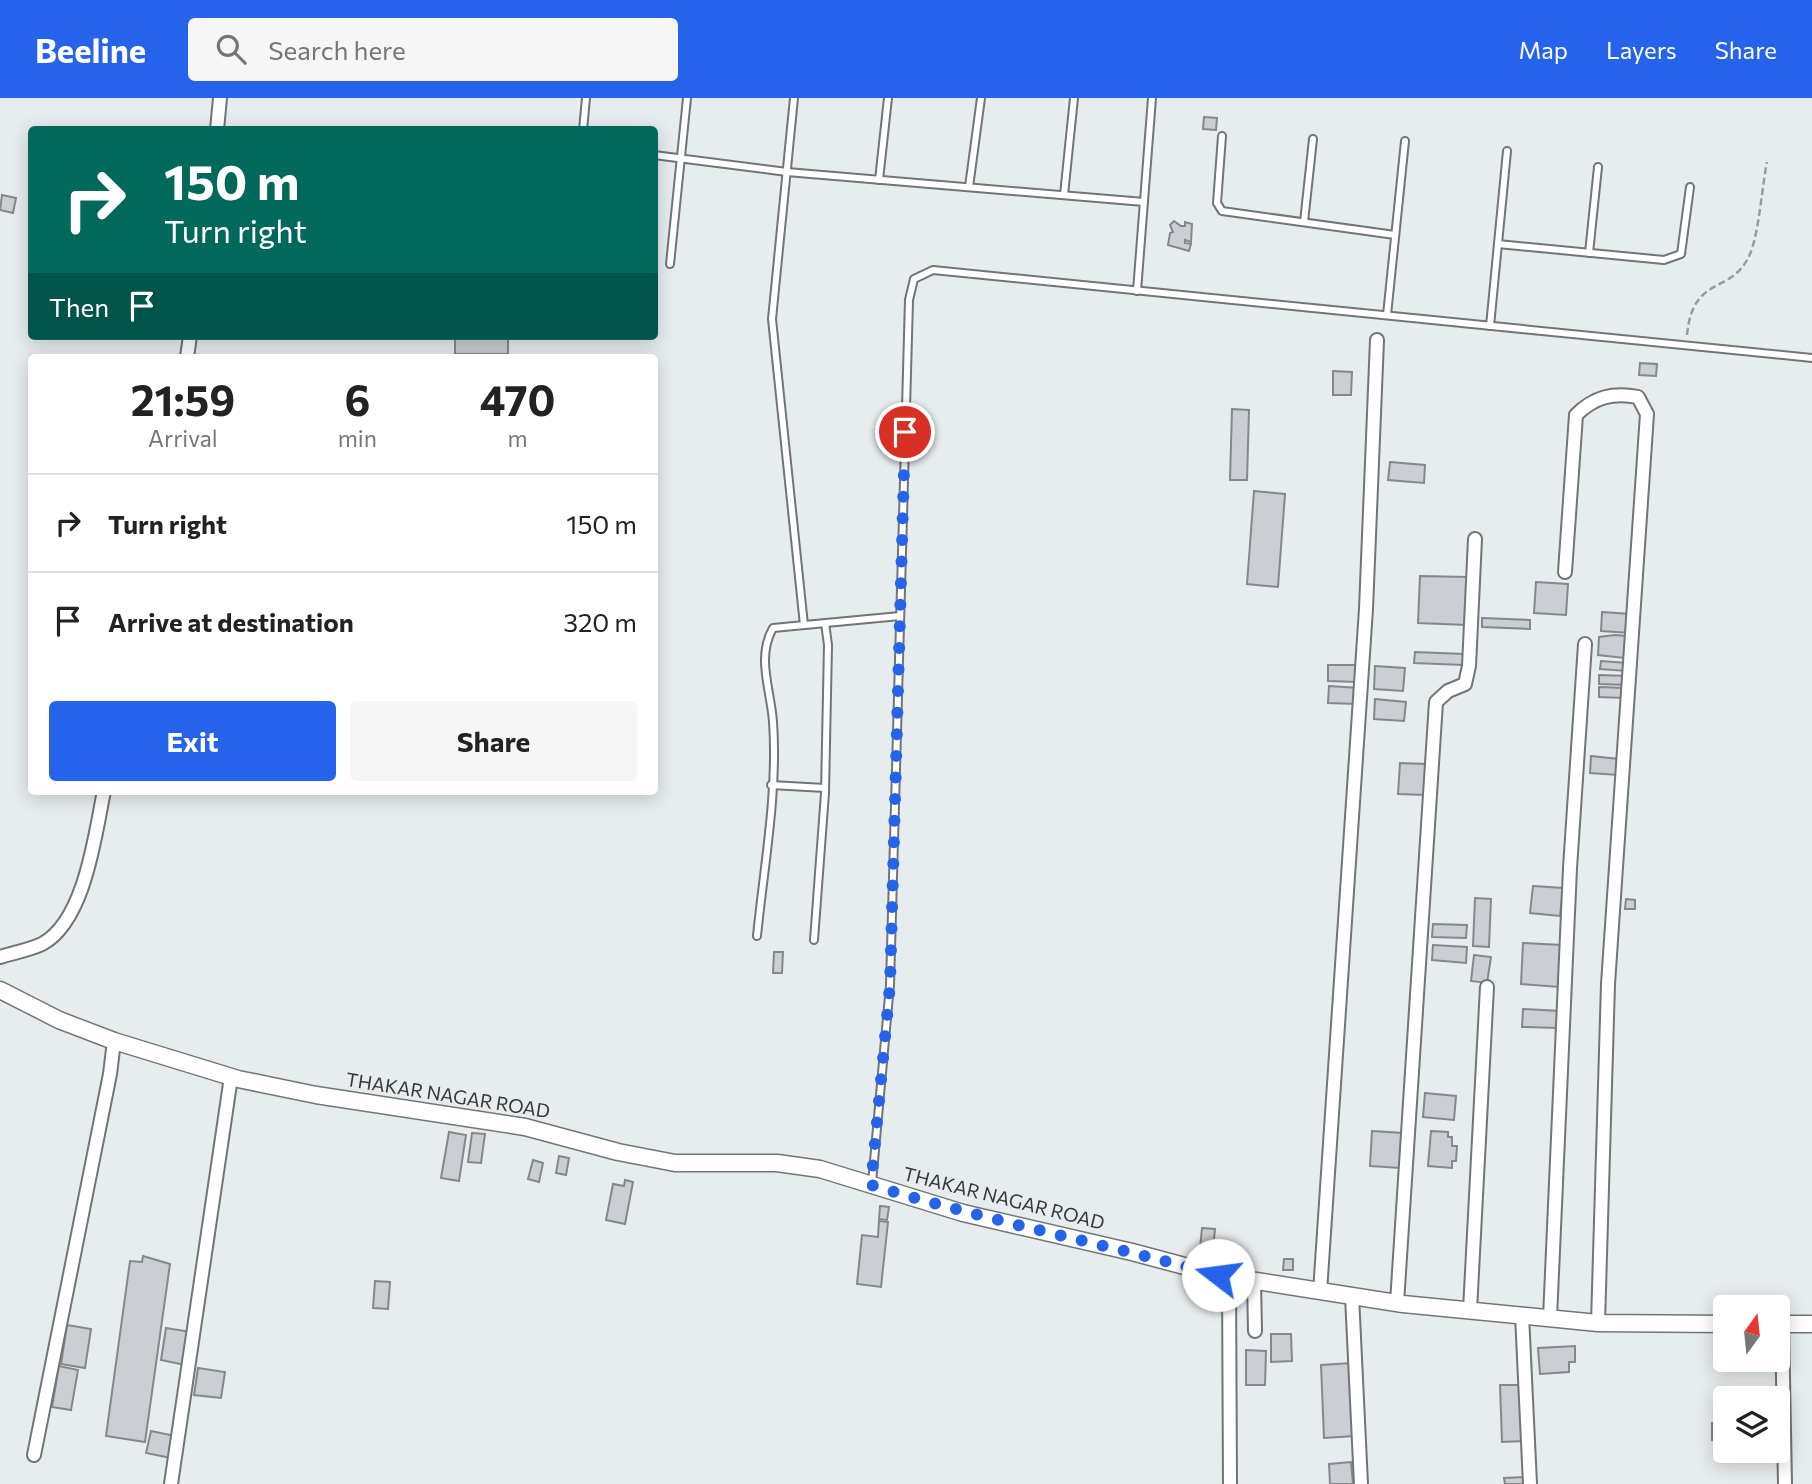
<!DOCTYPE html>
<html lang="en">
<head>
<meta charset="utf-8">
<style>
	:root { --surface:#fff; --page:#f6f6f6; --text:#222; --muted:#767676; --line:#e0e0e0; --accent:#2563eb }
	body { margin:0; font-family:Commissioner,sans-serif; background:var(--page); color:var(--text); height:100vh; display:flex; flex-direction:column; font-size:26px; white-space:nowrap }
	* { box-sizing:border-box; margin:0 }
	p { font-size:23px; color:var(--muted) }
	.icon { flex:none; width:38px; height:38px; fill:none; stroke:currentColor; stroke-width:2; stroke-linecap:round; stroke-linejoin:round }
	.map { position:relative; flex:1; overflow:hidden }
	.details { position:absolute; left:28px; top:256px; width:630px; height:441px; display:flex; flex-direction:column; background:var(--surface); border-radius:7px; box-shadow:0 4px 18px #0003 }
	.details>* { flex:none }
	.top-card { position:absolute; left:28px; top:28px; width:630px; height:214px; border-radius:7px; box-shadow:0 4px 18px #0003; background:#00695c; color:#fff; overflow:hidden }
	.needle { width:46px; rotate:15deg }
	.buttons { position:absolute; left:1713px; top:1197px; display:grid; gap:14px }
	.buttons a { display:grid; place-items:center; width:77px; height:77px; border-radius:7px; background:var(--surface); box-shadow:0 4px 18px #0003; font-size:35px }
	.pin { position:absolute; display:grid; place-items:center; width:60px; height:60px; color:#fff; margin:-30px; border:4px solid #fff; border-radius:50%; box-shadow:0 2px 7px #0007 }
	.me { position:absolute; width:77px; margin:-38px; rotate:285deg; stroke-linejoin:round; filter:drop-shadow(0 0 5px #0008) }
	.turn { display:flex; align-items:center; gap:24px; height:147px; padding:0 21px; font-size:32px }
	.turn .icon { width:91px; height:91px; stroke-width:2.5 }
	.turn b { display:block; font-size:49px; line-height:60px }
	.then { display:flex; align-items:center; height:66px; padding:0 21px; background:#0003; gap:14px; font-size:26px }
	.eta { display:flex; justify-content:space-evenly; align-items:center; height:119px; text-align:center }
	.eta b { font-size:42px; font-weight:700; line-height:49px }
	.button { display:flex; gap:14px; margin-top:auto; padding:14px 21px }
	.button a { flex:1; height:80px; border-radius:7px; background:var(--accent); color:#fff; font-size:28px; font-weight:700; line-height:80px; text-align:center }
	.button a+a { background:var(--page); color:var(--text) }
	ul { padding:0; list-style:none }
	li { display:flex; align-items:center; gap:21px; height:98px; padding:0 21px; border-top:2px solid var(--line) }
	li div { flex:1 }
	li b { display:block; font-size:26px }
	li em { font-style:normal }
	header { display:flex; align-items:center; gap:42px; box-sizing:border-box; height:98px; padding:0 35px; background:var(--accent); color:#fff }
	header strong { font-size:33px }
	nav { display:flex; gap:38px; margin-inline-start:auto; font-size:24px }
	.search { width:490px; height:63px; background:var(--page); display:flex; align-items:center; gap:18px; box-sizing:border-box; padding:0 24px; border-radius:7px; color:var(--muted); font-size:26px }
	.map>svg:first-child { display:block }
	.building { fill:#cbced2; stroke:#85888b; stroke-width:2 }
	.lines { fill:none; stroke-linecap:round; stroke-linejoin:round }
	.service-casing { stroke:#707577; stroke-width:10 }
	.minor-casing { stroke:#707577; stroke-width:16 }
	.tertiary-casing { stroke:#707577; stroke-width:19 }
	.path { stroke:#989c9d; stroke-width:2.5; stroke-dasharray:7 3.5; stroke-linecap:butt }
	.service { stroke:#fff; stroke-width:6 }
	.minor { stroke:#fff; stroke-width:12 }
	.tertiary { stroke:#fff; stroke-width:16 }
	.route { stroke:#2563eb; stroke-width:12; stroke-dasharray:0 21.6 }
	.labels { text-anchor:middle; stroke-width:5; stroke-linejoin:round; paint-order:stroke }
	.street-label { font-size:19px; fill:#363839; stroke:#e7ecee }
</style>
</head>
<body>
<header>
<strong>Beeline</strong>
<div class="search"><svg class="icon" aria-label="search" viewBox="0 0 24 24"><circle cx="10" cy="10" r="6"/><path d="M15 15l6 6"/></svg>Search here</div>
<nav><a>Map</a><a>Layers</a><a>Share</a></nav>
</header>
<div class="map">
<svg width="1812" height="1386" viewBox="0 0 1812 1386">
	<rect width="100%" height="100%" fill="#e7ecee"/>
	<g class="building">
		<path d="M 1204,19 L 1217,20 L 1216,32 L 1203,31 Z"/>
		<path d="M 2,97 L 16,100 L 13,115 L 0,112 Z"/>
		<path d="M 1174,123 L 1181,128 L 1185,128 L 1185,124 L 1192,126 L 1191,144 L 1185,142 L 1185,145 L 1191,146 L 1189,153 L 1168,147 L 1170,135 L 1173,134 L 1170,127 Z"/>
		<rect x="455" y="238" width="53" height="18"/>
		<path d="M 1640,265 L 1657,266 L 1656,278 L 1639,277 Z"/>
		<path d="M 1333,273 L 1352,274 L 1351,297 L 1333,297 Z"/>
		<path d="M 1232,311 L 1249,312 L 1247,382 L 1230,382 Z"/>
		<path d="M 1390,364 L 1425,367 L 1424,385 L 1388,382 Z"/>
		<path d="M 1254,393 L 1285,396 L 1278,489 L 1247,486 Z"/>
		<path d="M 1420,478 L 1468,479 L 1466,527 L 1418,525 Z"/>
		<path d="M 1536,484 L 1568,486 L 1566,517 L 1534,515 Z"/>
		<path d="M 1602,514 L 1631,516 L 1630,535 L 1601,533 Z"/>
		<path d="M 1482,520 L 1530,522 L 1530,531 L 1482,529 Z"/>
		<path d="M 1615,537 L 1626,538 L 1624,560 L 1598,557 L 1599,539 Z"/>
		<path d="M 1415,554 L 1464,556 L 1463,567 L 1414,565 Z"/>
		<path d="M 1601,563 L 1627,565 L 1626,573 L 1600,571 Z"/>
		<path d="M 1328,567 L 1358,567 L 1358,584 L 1328,583 Z"/>
		<path d="M 1375,568 L 1405,570 L 1403,593 L 1374,591 Z"/>
		<path d="M 1599,577 L 1629,578 L 1628,587 L 1599,586 Z"/>
		<path d="M 1329,588 L 1359,590 L 1358,606 L 1328,605 Z"/>
		<path d="M 1599,589 L 1626,590 L 1625,600 L 1599,599 Z"/>
		<path d="M 1375,601 L 1406,604 L 1404,623 L 1374,621 Z"/>
		<path d="M 1591,658 L 1619,661 L 1618,677 L 1590,675 Z"/>
		<path d="M 1400,665 L 1427,666 L 1426,697 L 1398,696 Z"/>
		<path d="M 1533,788 L 1563,790 L 1560,818 L 1530,815 Z"/>
		<path d="M 1475,800 L 1491,801 L 1489,849 L 1473,848 Z"/>
		<path d="M 1626,801 L 1635,802 L 1635,811 L 1625,811 Z"/>
		<path d="M 1433,826 L 1467,827 L 1466,840 L 1432,839 Z"/>
		<path d="M 1523,845 L 1562,847 L 1559,889 L 1521,886 Z"/>
		<path d="M 1433,847 L 1467,849 L 1466,865 L 1432,862 Z"/>
		<path d="M 774,854 L 783,854 L 782,875 L 773,875 Z"/>
		<path d="M 1474,857 L 1491,859 L 1487,885 L 1471,883 Z"/>
		<path d="M 1523,911 L 1561,913 L 1560,930 L 1522,929 Z"/>
		<path d="M 1425,995 L 1456,998 L 1454,1022 L 1423,1019 Z"/>
		<path d="M 1372,1033 L 1403,1035 L 1401,1070 L 1370,1068 Z"/>
		<path d="M 1431,1033 L 1448,1034 L 1448,1039 L 1452,1039 L 1452,1048 L 1457,1048 L 1456,1063 L 1452,1063 L 1452,1070 L 1428,1068 Z"/>
		<path d="M 449,1034 L 466,1037 L 459,1083 L 441,1080 Z"/>
		<path d="M 472,1035 L 485,1036 L 481,1065 L 468,1064 Z"/>
		<path d="M 559,1058 L 569,1060 L 566,1077 L 556,1075 Z"/>
		<path d="M 533,1062 L 543,1065 L 539,1084 L 528,1081 Z"/>
		<path d="M 625,1082 L 633,1084 L 625,1126 L 606,1122 L 613,1086 L 624,1088 Z"/>
		<path d="M 880,1108 L 889,1109 L 887,1122 L 879,1121 Z"/>
		<path d="M 879,1123 L 888,1124 L 881,1189 L 857,1186 L 862,1137 L 878,1139 Z"/>
		<path d="M 1202,1130 L 1215,1131 L 1212,1162 L 1199,1161 Z"/>
		<path d="M 143,1158 L 170,1166 L 145,1344 L 106,1338 L 130,1163 L 142,1164 Z"/>
		<path d="M 1284,1161 L 1293,1161 L 1293,1172 L 1283,1172 Z"/>
		<path d="M 375,1183 L 390,1184 L 388,1211 L 373,1210 Z"/>
		<path d="M 67,1227 L 91,1231 L 85,1270 L 61,1266 Z"/>
		<path d="M 166,1230 L 191,1234 L 185,1267 L 161,1262 Z"/>
		<path d="M 1271,1236 L 1291,1236 L 1292,1263 L 1271,1264 Z"/>
		<path d="M 1575,1248 L 1575,1264 L 1569,1264 L 1569,1274 L 1540,1276 L 1538,1250 Z"/>
		<path d="M 1246,1252 L 1266,1253 L 1265,1287 L 1246,1287 Z"/>
		<path d="M 1352,1265 L 1355,1338 L 1324,1340 L 1321,1267 Z"/>
		<path d="M 59,1268 L 78,1272 L 71,1312 L 52,1309 Z"/>
		<path d="M 198,1270 L 225,1274 L 221,1300 L 194,1297 Z"/>
		<path d="M 1500,1287 L 1522,1287 L 1525,1343 L 1502,1344 Z"/>
		<rect x="1712" y="1325" width="14" height="17"/>
		<path d="M 151,1333 L 175,1338 L 171,1360 L 146,1355 Z"/>
		<path d="M 1351,1364 L 1353,1386 L 1330,1386 L 1329,1366 Z"/>
		<path d="M 1525,1379 L 1526,1386 L 1505,1386 L 1504,1380 Z"/>
	</g>
	<g class="lines">
		<defs>
			<g id="service">
				<path d="M 794,0 L 772,221 L 804,527"/>
				<path d="M 583,32 L 586,0"/>
				<path d="M 1222,38 L 1217,105 L 1222,113 L 1395,137"/>
				<path d="M 654,57 L 787,74 L 1144,104"/>
				<path d="M 879,82 L 888,0"/>
				<path d="M 969,89 L 981,0"/>
				<path d="M 1064,97 L 1074,0"/>
				<path d="M 1304,124 L 1313,41"/>
				<path d="M 1498,146 L 1664,162 L 1681,156 L 1690,89"/>
				<path d="M 1589,155 L 1598,69"/>
				<path d="M 670,166 L 687,0"/>
				<path d="M 1137,193 L 1152,0"/>
				<path d="M 1387,217 L 1405,43"/>
				<path d="M 1490,228 L 1507,53"/>
				<path d="M 771,687 L 825,690"/>
				<path d="M 757,838 C 764,768 778,694 773,624 C 771,592 756,560 773,530 L 900,518"/>
				<path d="M 814,842 L 825,695 L 828,547 L 825,525"/>
				<path d="M 872,1085 L 890,887 L 909,202 L 914,181 L 933,172 L 1812,260"/>
			</g>
			<g id="minor">
				<path d="M 217,32 L 220,0"/>
				<path d="M 187,259 L 190,238"/>
				<path d="M 1565,474 L 1576,317 C 1594,299 1613,294 1638,299 L 1647,316 L 1608,886 L 1598,1225"/>
				<path d="M 0,859 C 13,855 29,852 42,846 C 85,823 95,737 104,693"/>
				<path d="M 1229,1179 L 1230,1386"/>
				<path d="M 1254,1183 L 1255,1233"/>
				<path d="M 1320,1194 L 1366,511 L 1377,242"/>
				<path d="M 1352,1198 L 1361,1386"/>
				<path d="M 1397,1205 L 1436,604 L 1448,593 L 1465,586 L 1469,568 L 1475,441"/>
				<path d="M 1470,1212 L 1487,889"/>
				<path d="M 1522,1217 L 1530,1386"/>
				<path d="M 1550,1220 L 1570,770 L 1585,546"/>
				<path d="M 1782,1226 L 1785,1386"/>
				<path d="M 34,1357 L 110,976 L 114,943"/>
				<path d="M 171,1386 L 231,979"/>
			</g>
			<g id="tertiary">
				<path d="M 0,892 L 59,922 L 114,943 L 238,981 L 316,997 L 525,1029 L 618,1054 L 675,1065 L 777,1065 L 820,1071 L 963,1115 L 1132,1154 L 1218,1177 L 1403,1206 L 1598,1225 L 1726,1226"/>
				<path d="M 1778,1226 L 1812,1226"/>
			</g>
		</defs>
		<use href="#service" class="service-casing"/>
		<use href="#minor" class="minor-casing"/>
		<use href="#tertiary" class="tertiary-casing"/>
		<path class="path" d="M 1687,237 C 1693,175 1732,198 1750,156 C 1759,135 1762,88 1767,64"/>
		<use href="#service" class="service"/>
		<use href="#minor" class="minor"/>
		<use href="#tertiary" class="tertiary"/>
	</g>
	<g class="lines">
		<path class="route" d="M 905,334 L 890,887 L 871,1087 C 986,1122 1103,1146 1218,1177"/>
	</g>
	<g class="labels">
		<g class="street-label">
			<text transform="translate(448 997) rotate(9)" y="7">THAKAR NAGAR ROAD</text>
			<text transform="translate(1004 1100) rotate(14)" y="7">THAKAR NAGAR ROAD</text>
		</g>
	</g>
</svg>
<div class="buttons">
<a><svg class="needle" viewBox="-14 -14 28 28"><path d="M0-13l5 13h-10z" fill="#e53935"/><path d="M0 13l5-13h-10z" fill="#767676"/></svg></a>
<a><svg class="icon" aria-label="layers" viewBox="0 0 24 24"><path d="M12 4l9 5-9 5-9-5zM3 14l9 5 9-5"/></svg></a>
</div>
<div class="pin" style="left:905px;top:334px;background:#d93025"><svg class="icon" aria-label="arrive" viewBox="0 0 24 24"><path d="M6 21V4h12l-3 4 3 4H6"/></svg></div>
<svg class="me" style="left:1218px;top:1177px" viewBox="-20 -20 40 40"><circle r="19" fill="#fff"/><path d="M0-13L10 11 0 6-10 11z" fill="#2563eb"/></svg>
<div class="top-card">
<div class="turn"><svg class="icon" aria-label="right" viewBox="0 0 24 24"><path d="M7 20v-9h11M14 6l5 5-5 5"/></svg><div><b>150 m</b>Turn right</div></div>
<div class="then">Then<svg class="icon" aria-label="arrive" viewBox="0 0 24 24"><path d="M6 21V4h12l-3 4 3 4H6"/></svg></div>
</div>
<section class="details">
<div class="eta">
<div><b>21:59</b><p>Arrival</p></div>
<div><b>6</b><p>min</p></div>
<div><b>470</b><p>m</p></div>
</div>
<ul>
<li><svg class="icon" aria-label="right" viewBox="0 0 24 24"><path d="M7 20v-9h11M14 6l5 5-5 5"/></svg><div><b>Turn right</b></div><em>150 m</em></li>
<li><svg class="icon" aria-label="arrive" viewBox="0 0 24 24"><path d="M6 21V4h12l-3 4 3 4H6"/></svg><div><b>Arrive at destination</b></div><em>320 m</em></li>
</ul>
<div class="button"><a>Exit</a><a>Share</a></div>
</section>
</div>
</body>
</html>
